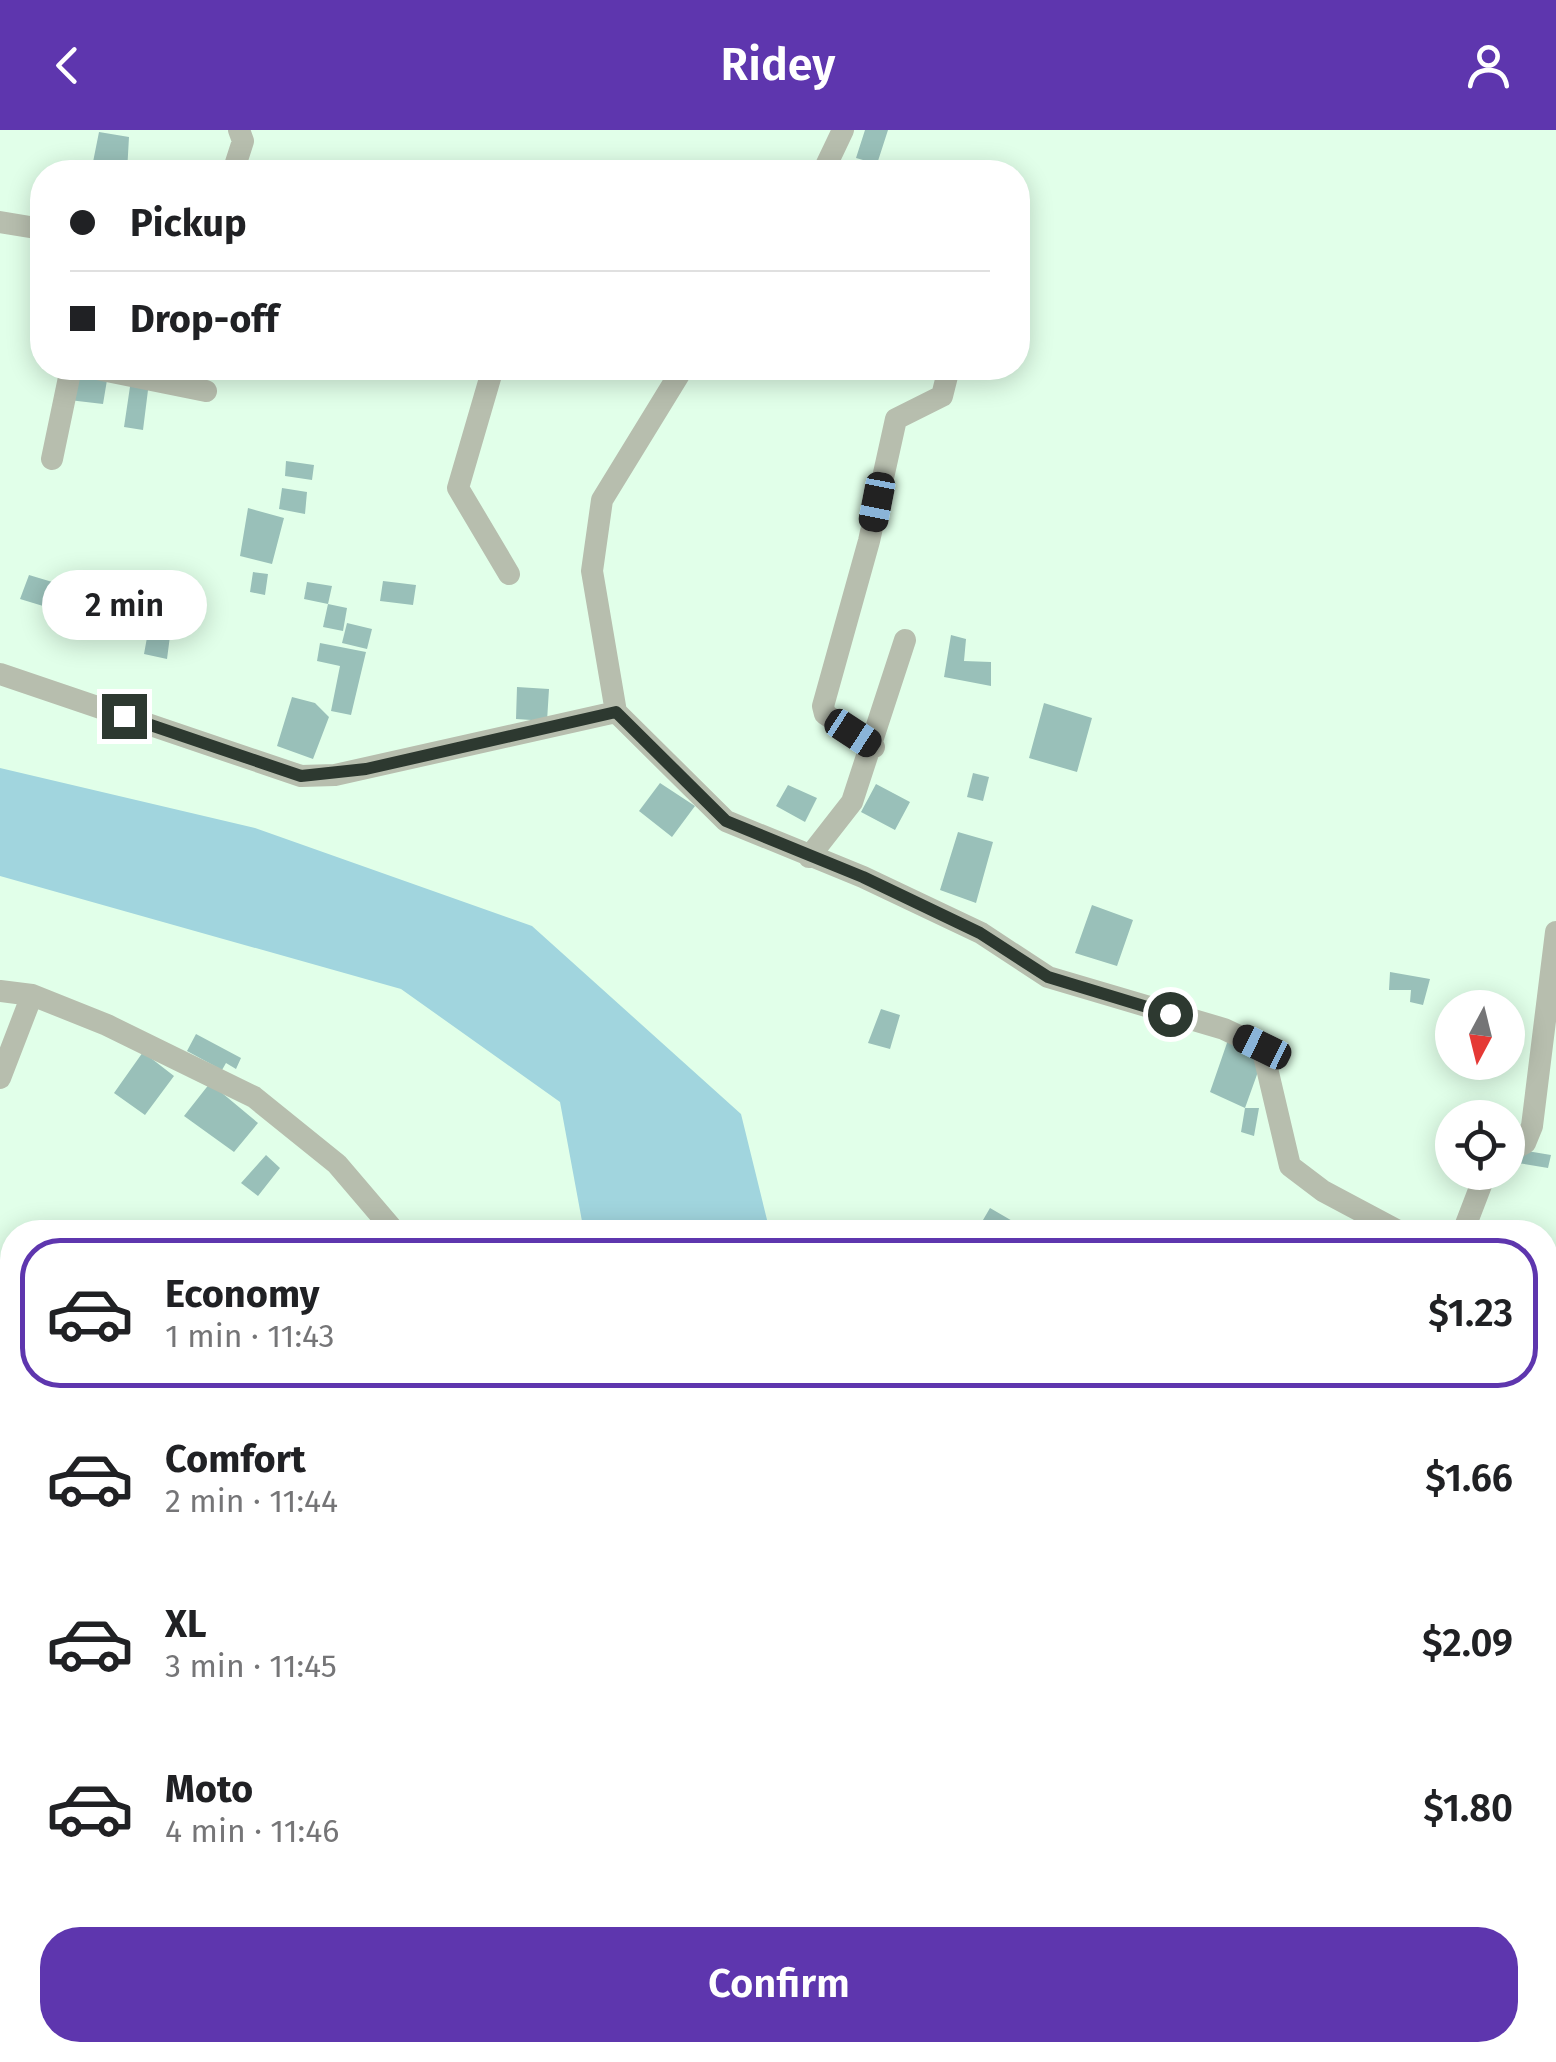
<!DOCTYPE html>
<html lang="en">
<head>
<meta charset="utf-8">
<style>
	body { margin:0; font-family:"Fira Sans",sans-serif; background:#f2f2f2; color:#202124; height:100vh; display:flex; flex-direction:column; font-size:38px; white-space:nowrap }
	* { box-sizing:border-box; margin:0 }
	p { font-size:32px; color:#757577 }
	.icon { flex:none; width:55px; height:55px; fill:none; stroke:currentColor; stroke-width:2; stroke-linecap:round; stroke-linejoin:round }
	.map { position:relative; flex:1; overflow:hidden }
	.drawer { position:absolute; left:0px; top:1090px; width:1558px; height:842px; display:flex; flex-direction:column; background:#fff; border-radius:40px 40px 0 0; box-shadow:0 5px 25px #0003 }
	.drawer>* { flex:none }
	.guide { position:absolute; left:30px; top:30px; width:1000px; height:220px; border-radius:40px; box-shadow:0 5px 25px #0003; display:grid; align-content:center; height:220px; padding:0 40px; background:#fff }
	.needle { width:65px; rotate:187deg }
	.buttons { position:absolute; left:1435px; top:860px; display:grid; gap:20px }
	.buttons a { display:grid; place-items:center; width:90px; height:90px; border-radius:50%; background:#fff; box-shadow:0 5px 25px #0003; font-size:50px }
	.end { position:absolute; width:45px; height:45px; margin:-22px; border:12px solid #2d3930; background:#fff; box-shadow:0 0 0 5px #fff }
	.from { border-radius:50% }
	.bubble { position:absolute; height:70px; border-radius:35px; background:#fff; box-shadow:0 5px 25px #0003; font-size:32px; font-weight:600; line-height:70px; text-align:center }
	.car { position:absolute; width:30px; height:60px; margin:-30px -15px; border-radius:12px; box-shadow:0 0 8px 2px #0007; background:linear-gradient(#222 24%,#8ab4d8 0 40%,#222 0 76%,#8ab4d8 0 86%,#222 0) }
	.guide b { display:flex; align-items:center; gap:35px; height:95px; font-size:38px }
	.guide b+b { border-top:2px solid #e0e0e0 }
	.guide i { width:25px; height:25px; background:#202124 }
	ul { padding:18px 0 0; list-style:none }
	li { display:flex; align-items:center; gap:30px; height:150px; margin:0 20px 15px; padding:0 20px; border:5px solid transparent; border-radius:40px }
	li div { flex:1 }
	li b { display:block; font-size:38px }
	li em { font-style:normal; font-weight:600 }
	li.active { border-color:#5e36ae }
	li>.icon { width:90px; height:90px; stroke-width:1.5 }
	.button { display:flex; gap:20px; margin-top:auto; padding:20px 40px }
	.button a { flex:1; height:115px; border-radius:40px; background:#5e36ae; color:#fff; font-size:40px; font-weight:600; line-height:115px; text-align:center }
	header { display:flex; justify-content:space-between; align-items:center; height:130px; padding:0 40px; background:#5e36ae; color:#fff; font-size:45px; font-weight:600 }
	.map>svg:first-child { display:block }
	.water { fill:#a1d5de }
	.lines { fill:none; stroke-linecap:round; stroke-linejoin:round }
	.stream { stroke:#a1d5de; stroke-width:5 }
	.river { stroke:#a1d5de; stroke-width:30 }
	.building { fill:#99c0b9 }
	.minor { stroke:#b7beae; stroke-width:22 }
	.route { stroke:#2d3930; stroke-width:12 }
</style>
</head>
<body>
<header><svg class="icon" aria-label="back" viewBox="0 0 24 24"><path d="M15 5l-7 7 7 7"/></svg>Ridey<svg class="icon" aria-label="person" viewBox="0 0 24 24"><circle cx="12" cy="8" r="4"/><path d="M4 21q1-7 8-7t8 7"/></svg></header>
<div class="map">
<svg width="1556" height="1932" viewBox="0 0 1556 1932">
	<rect width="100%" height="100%" fill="#e1ffe9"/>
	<path class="water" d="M0 638 255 698 532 796 741 984 770 1102H584L560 972 401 859 0 746Z"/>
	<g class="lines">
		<path class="stream" d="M1545 1618 1556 1621"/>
		<path class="river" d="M382 1932 387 1920"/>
	</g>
	<path class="building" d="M865 0H888L877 34 856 28Z
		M99 2 129 7 127 42H91Z
		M75 238 108 244 103 274 69 270Z
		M131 250 149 252 143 300 124 297Z
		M286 331 314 335 312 350 285 346Z
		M282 358 307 362 305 384 279 379Z
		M248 378 284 388 272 434 240 426Z
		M253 442 268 444 265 465 250 462Z
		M29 445 59 454 53 479 20 469Z
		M383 451 416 455 413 475 380 471Z
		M307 452 332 456 328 474 304 469Z
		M328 474 347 478 343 501 323 497Z
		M347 493 372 499 367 519 342 513Z
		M148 502 170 506 167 529 144 524Z
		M951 505 966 509 964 531 991 532V556L944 547Z
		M320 513 366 522 351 585 331 581 340 536 317 531Z
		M517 557 549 559 547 591 516 589Z
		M292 567 315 573 329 587 313 629 277 616Z
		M1044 573 1092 588 1077 642 1029 628Z
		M973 643 989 647 983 671 967 667Z
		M660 653 695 676 672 707 639 681Z
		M876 654 910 672 895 700 861 682Z
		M788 655 817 668 805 692 776 676Z
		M958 702 993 712 976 773 940 760Z
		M1092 775 1133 790 1117 836 1075 823Z
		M1390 842 1430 849 1423 875 1410 872 1411 860H1389Z
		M881 879 900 885 890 919 868 913Z
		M196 904 241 928 236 939 226 933 222 940 187 921Z
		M1228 910 1264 925 1245 978 1210 962Z
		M143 922 174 946 145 985 114 963Z
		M210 953 258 993 234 1022 184 986Z
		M1245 978H1259L1254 1006 1241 1002Z
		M1521 1020 1551 1025 1548 1038 1518 1033Z
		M266 1025 280 1038 258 1066 241 1053Z
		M990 1078 1021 1096 1018 1102H976Z
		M1019 1920H1059L1068 1927 1063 1932H1035Z"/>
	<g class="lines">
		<path class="minor" d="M233 42 243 11 239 0
			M823 42 843 0
			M0 92 42 99
			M92 238 206 261
			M493 238 458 358 509 444
			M52 329 71 238
			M0 544 301 646 335 645 616 582 726 691 863 747 981 803 1048 847 1224 899 1262 917 1290 1036 1323 1061 1400 1102
			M616 582 592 441 602 370 683 238
			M874 617 825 584 823 576 869 411 896 289 942 266 949 238
			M809 727 852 672 905 510
			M0 861 32 865 107 895 254 967 337 1034 395 1102
			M0 948 32 865
			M1508 1022 1525 1013 1532 996 1556 802
			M1463 1102 1486 1042
			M1545 1175 1556 1181
			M0 1538 12 1549
			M0 1611 12 1596
			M1545 1752 1556 1755
			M575 1932 581 1920
			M956 1932 963 1920"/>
	</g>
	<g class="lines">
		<path class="route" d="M124 586 301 646 366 639 616 582 726 691 863 747 980 803 1048 847 1170 884"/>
	</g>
</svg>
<div class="buttons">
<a><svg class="needle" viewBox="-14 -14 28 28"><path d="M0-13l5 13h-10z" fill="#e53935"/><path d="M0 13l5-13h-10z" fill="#757577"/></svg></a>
<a><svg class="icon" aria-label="locate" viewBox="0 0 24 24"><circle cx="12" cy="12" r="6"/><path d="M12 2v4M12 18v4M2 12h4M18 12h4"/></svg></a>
</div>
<i class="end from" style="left:1170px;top:884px"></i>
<i class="end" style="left:124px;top:586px"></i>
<div class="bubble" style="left:42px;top:440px;width:165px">2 min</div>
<i class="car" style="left:877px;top:372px;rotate:191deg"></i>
<i class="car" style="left:853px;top:603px;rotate:123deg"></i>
<i class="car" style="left:1262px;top:917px;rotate:296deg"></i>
<div class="guide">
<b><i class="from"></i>Pickup</b>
<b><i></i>Drop-off</b>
</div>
<section class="drawer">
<ul>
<li class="active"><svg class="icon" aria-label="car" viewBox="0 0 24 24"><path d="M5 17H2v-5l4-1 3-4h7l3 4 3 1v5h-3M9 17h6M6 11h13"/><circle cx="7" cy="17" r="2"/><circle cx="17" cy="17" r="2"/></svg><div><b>Economy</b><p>1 min · 11:43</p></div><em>$1.23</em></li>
<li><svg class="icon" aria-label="car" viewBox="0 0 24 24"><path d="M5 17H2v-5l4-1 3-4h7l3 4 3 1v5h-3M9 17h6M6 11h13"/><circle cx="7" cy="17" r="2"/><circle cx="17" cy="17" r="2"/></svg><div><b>Comfort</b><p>2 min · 11:44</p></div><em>$1.66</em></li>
<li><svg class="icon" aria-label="car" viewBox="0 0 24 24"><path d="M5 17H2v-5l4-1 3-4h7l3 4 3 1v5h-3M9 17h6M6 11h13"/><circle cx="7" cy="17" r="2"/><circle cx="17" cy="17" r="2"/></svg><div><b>XL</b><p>3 min · 11:45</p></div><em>$2.09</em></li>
<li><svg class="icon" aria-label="car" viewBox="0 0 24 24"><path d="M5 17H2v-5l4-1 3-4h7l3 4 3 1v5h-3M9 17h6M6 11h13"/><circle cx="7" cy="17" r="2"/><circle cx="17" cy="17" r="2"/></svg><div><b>Moto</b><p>4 min · 11:46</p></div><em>$1.80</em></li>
</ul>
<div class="button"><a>Confirm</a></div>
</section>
</div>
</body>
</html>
